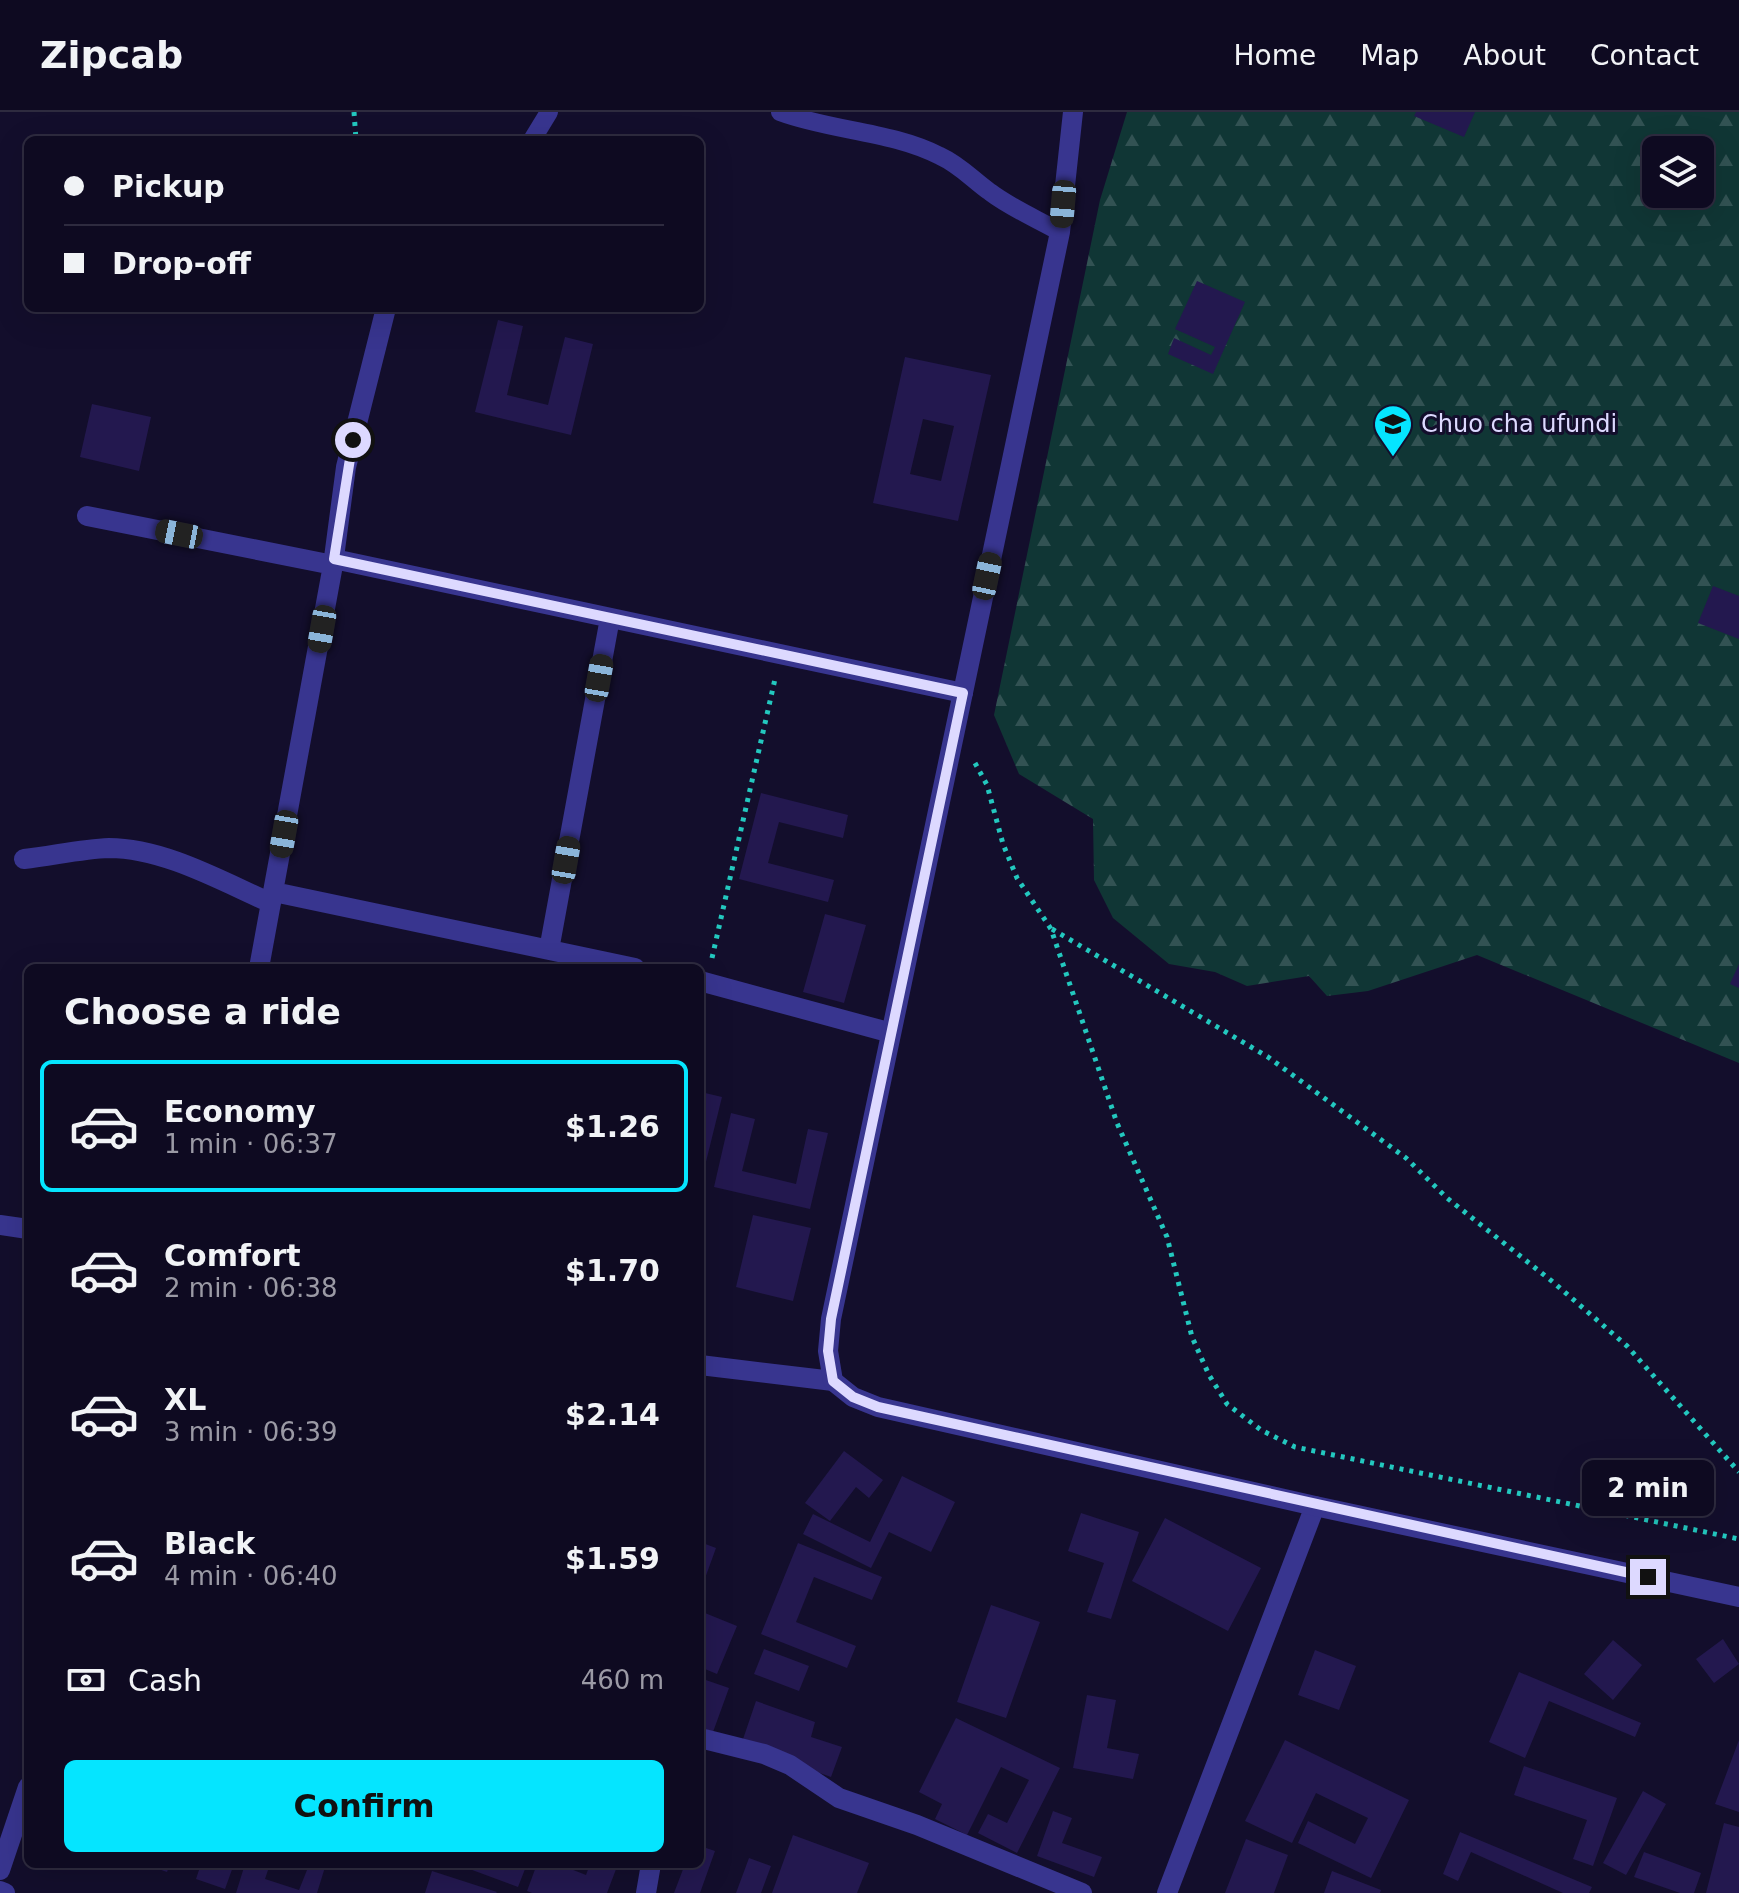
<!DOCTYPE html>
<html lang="en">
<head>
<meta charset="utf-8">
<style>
	body { margin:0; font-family:"DejaVu Sans",sans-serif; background:#17132a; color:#f1f3f6; height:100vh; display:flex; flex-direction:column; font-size:30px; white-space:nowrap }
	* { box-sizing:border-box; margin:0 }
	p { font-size:26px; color:#9b9aa5 }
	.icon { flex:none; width:44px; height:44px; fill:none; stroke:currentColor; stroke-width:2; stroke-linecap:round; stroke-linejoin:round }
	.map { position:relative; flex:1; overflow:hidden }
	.sheet { position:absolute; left:24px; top:852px; width:680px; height:904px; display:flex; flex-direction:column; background:#0e0a21; border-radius:12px; box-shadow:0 8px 32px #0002,0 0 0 2px #2e2b3f }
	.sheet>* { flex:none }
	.top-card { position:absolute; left:24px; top:24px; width:680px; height:176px; border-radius:12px; box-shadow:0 8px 32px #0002,0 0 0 2px #2e2b3f; display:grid; align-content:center; height:176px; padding:0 40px; background:#0e0a21 }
	.fabs { position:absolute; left:1642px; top:24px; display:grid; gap:16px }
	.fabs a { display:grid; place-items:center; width:72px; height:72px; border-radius:12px; background:#0e0a21; box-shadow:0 8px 32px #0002,0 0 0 2px #2e2b3f; font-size:40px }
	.end { position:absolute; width:36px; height:36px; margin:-18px; border:10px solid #ddd9ff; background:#111; box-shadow:0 0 0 4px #111 }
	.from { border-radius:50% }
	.bubble { position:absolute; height:56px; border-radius:12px; background:#0e0a21; box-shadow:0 8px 32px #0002,0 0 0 2px #2e2b3f; font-size:26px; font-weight:700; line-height:56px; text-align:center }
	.car { position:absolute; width:24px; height:48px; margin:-24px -12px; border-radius:10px; box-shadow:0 0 6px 2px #0007; background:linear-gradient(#222 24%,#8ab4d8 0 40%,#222 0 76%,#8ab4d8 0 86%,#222 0) }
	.top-card b { display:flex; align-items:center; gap:28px; height:76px; font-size:30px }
	.top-card b+b { border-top:2px solid #2e2b3f }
	.top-card i { width:20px; height:20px; background:#f1f3f6 }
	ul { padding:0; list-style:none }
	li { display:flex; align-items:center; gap:24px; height:132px; margin:0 16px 12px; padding:0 24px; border:4px solid transparent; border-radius:12px }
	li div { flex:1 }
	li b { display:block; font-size:30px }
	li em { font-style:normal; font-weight:700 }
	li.on { border-color:#05e5ff }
	li>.icon { width:72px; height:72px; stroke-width:1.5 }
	h2 { padding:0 40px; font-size:36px; line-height:96px }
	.pay { display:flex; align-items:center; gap:20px; height:88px; padding:0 40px; font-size:30px }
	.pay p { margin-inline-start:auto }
	.button { display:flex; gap:16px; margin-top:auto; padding:16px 40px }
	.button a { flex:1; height:92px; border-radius:12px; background:#05e5ff; color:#111; font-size:32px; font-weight:700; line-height:92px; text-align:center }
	header { display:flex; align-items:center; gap:48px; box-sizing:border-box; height:112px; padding:0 40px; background:#0e0a21; border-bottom:2px solid #2e2b3f }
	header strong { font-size:38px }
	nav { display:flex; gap:44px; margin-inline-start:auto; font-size:28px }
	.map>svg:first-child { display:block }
	.forest { fill:url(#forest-firs); fill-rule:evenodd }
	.building { fill:#23184f; fill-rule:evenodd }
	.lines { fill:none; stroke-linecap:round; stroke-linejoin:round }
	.path { stroke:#23c8bf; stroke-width:5; stroke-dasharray:4 6; stroke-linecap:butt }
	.service { stroke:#38358f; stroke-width:18 }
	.minor { stroke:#38358f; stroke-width:20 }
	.tertiary { stroke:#38358f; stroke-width:20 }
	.route { stroke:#ddd9ff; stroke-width:10 }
	.labels { text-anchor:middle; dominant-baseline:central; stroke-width:6; stroke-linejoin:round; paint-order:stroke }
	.poi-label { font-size:24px; fill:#ddd9ff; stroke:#130e2c; text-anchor:start }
</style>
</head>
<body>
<header>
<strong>Zipcab</strong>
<nav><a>Home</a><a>Map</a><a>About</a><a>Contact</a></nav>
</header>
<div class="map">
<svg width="1739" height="1781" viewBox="0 0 1739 1781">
	<defs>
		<pattern id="forest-firs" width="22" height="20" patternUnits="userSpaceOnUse" patternTransform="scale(2)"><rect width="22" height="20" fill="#103635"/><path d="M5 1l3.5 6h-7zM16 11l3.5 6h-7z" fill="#325253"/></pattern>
	</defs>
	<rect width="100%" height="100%" fill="#130e2c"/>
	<path class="forest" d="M1127 0H1739V951L1477 843 1368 879 1327 884 1309 864 1247 874 1215 860 1169 852 1113 806 1094 768 1093 707 1019 662 994 603 1100 88ZM1656 38H1700V82H1656Z"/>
	<path class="building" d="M1416 0H1475L1464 25 1414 4Z
		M1197 169 1245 190 1213 262 1168 242 1174 226 1211 243 1215 235 1175 217Z
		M498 208 523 214 507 283 548 293 565 225 593 232 571 323 475 300Z
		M905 245 991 263 958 409 873 391ZM923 307 954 314 941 369 910 362Z
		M92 292 151 305 139 359 80 345Z
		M1713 474 1739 484V527L1698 511Z
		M761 681 848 703 843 726 779 710 768 751 834 768 828 790 739 767Z
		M825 802 866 813 844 891 803 880Z
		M1739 852V876L1730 872Z
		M701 980 722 985 701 1070H700Z
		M731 1001 755 1007 742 1059 796 1072 808 1017 828 1021 810 1097 714 1075Z
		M753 1103 811 1116 793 1189 736 1175Z
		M844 1339 883 1368 869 1386 856 1375 830 1409 805 1391Z
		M902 1364 955 1390 931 1440 889 1420 871 1456 803 1422 813 1402 870 1430Z
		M1081 1401 1139 1420 1111 1507 1087 1500 1104 1451 1068 1439Z
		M1165 1406 1261 1456 1228 1519 1132 1469Z
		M700 1430 716 1436 700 1480Z
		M798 1431 882 1465 872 1488 814 1465 796 1510 856 1534 847 1556 761 1522Z
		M991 1493 1040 1510 1006 1606 957 1590Z
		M700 1499 737 1514 717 1562 700 1555Z
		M1723 1527 1739 1552 1714 1571 1696 1547Z
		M1613 1528 1642 1553 1613 1588 1584 1562Z
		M764 1537 809 1554 799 1579 754 1562Z
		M1315 1538 1356 1554 1339 1598 1298 1583Z
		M1519 1560 1641 1611 1635 1625 1549 1589 1525 1646 1489 1630Z
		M700 1566 729 1576 713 1620 700 1615Z
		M1087 1583 1116 1588 1107 1636 1139 1642 1133 1667 1073 1656Z
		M756 1589 815 1610 811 1625 842 1635 831 1665 741 1633Z
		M956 1606 1060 1656 1017 1741 978 1721 988 1702 1007 1711 1029 1668 1001 1655 967 1723 935 1707 942 1692 919 1680Z
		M1285 1628 1409 1688 1371 1766 1298 1731 1308 1709 1355 1732 1368 1706 1316 1681 1292 1731 1245 1709Z
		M1739 1628V1700L1715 1692Z
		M1524 1654 1617 1686 1593 1754 1573 1747 1587 1708 1514 1683Z
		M1643 1679 1666 1692 1626 1763 1603 1751Z
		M1053 1699 1072 1706 1062 1731 1102 1745 1094 1765 1037 1744Z
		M1724 1711 1739 1715V1781H1706Z
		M1460 1720 1592 1775 1589 1781H1563L1471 1740 1458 1769 1443 1762Z
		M793 1723 869 1751 857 1781H772Z
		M1246 1727 1288 1743 1274 1781H1225Z
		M700 1734 715 1739 700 1781H674L685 1752H700Z
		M1644 1740 1701 1761 1694 1781H1680L1634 1765Z
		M749 1746 771 1754 761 1781H736Z
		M144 1752H170L167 1760Z
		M201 1752H234L225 1777 196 1767Z
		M245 1752H270L265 1767 299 1778 307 1758 292 1752H326L317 1781H236Z
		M456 1752H527L518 1775Z
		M537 1752H558L586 1763 590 1752H618L607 1781H532L527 1779Z
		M432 1759 497 1780 496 1781H425Z
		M1332 1759 1381 1778 1380 1781H1324Z"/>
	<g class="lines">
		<path class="path" d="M354 0 356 28
			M975 651 987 673 1003 732 1017 766 1051 817 1117 1011 1167 1125 1192 1225 1209 1263 1227 1292 1261 1318 1295 1335 1739 1427
			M1052 817 1268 945 1406 1046 1447 1086 1553 1170 1627 1234 1739 1360
			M712 846 775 567"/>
		<path class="service" d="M780 0C831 19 891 19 940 44 960 53 973 68 990 80 1011 96 1037 107 1060 120
			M532 28 549 0"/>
		<path class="minor" d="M87 404 333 453
			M334 447 963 581
			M24 747C52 744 81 737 109 736 164 736 223 770 271 791
			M274 780 635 856
			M549 838 610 506
			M259 856 333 453 346 355 386 196
			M700 869 888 920
			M0 1113 28 1117
			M700 1253 833 1269
			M700 1626 764 1642 790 1653 839 1686 917 1713 1082 1781
			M0 1758 28 1675
			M0 1779 5 1781
			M646 1781 651 1752
			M1167 1781 1315 1394"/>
		<path class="tertiary" d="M1073 0 1060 120 831 1207 828 1239 833 1269 853 1285 878 1295 1315 1394 1739 1485"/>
	</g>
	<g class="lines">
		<path class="route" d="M353 328 334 447 963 581 831 1207 828 1239 833 1269 853 1285 878 1295 1648 1465"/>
	</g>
	<defs>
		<symbol id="school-pin" viewBox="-11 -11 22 30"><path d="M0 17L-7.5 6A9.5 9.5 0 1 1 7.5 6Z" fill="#05e5ff" stroke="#130e2c"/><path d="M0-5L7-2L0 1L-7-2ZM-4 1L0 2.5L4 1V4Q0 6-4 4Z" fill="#111"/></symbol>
	</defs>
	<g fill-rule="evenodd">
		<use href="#school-pin" x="1371" y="290" width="44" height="60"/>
	</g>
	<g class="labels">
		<g class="poi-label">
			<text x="1421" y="312">Chuo cha ufundi</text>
		</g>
	</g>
</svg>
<div class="fabs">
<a><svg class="icon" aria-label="layers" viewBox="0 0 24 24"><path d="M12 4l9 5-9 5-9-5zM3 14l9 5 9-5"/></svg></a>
</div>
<i class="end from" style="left:353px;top:328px"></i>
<i class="end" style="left:1648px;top:1465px"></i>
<div class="bubble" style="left:1582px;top:1348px;width:132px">2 min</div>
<i class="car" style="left:1063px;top:92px;rotate:185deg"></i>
<i class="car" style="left:179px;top:422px;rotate:281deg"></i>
<i class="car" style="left:987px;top:464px;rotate:12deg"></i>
<i class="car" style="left:322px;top:517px;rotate:190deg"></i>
<i class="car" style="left:599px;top:566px;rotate:10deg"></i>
<i class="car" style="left:284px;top:722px;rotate:190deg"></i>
<i class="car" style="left:566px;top:748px;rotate:10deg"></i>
<div class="top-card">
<b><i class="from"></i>Pickup</b>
<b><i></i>Drop-off</b>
</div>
<section class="sheet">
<h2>Choose a ride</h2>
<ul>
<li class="on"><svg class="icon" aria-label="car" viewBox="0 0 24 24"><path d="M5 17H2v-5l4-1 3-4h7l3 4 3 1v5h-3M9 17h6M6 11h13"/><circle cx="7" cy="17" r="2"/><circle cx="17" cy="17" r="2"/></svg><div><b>Economy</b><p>1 min · 06:37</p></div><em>$1.26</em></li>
<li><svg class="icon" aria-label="car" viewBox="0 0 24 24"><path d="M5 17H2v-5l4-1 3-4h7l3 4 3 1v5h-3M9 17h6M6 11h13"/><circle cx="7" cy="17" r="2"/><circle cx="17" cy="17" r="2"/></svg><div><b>Comfort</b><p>2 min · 06:38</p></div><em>$1.70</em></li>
<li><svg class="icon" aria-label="car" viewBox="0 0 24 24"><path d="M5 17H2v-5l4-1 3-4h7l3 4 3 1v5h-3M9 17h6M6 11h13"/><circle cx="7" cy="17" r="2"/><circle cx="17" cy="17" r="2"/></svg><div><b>XL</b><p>3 min · 06:39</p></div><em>$2.14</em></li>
<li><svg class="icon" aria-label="car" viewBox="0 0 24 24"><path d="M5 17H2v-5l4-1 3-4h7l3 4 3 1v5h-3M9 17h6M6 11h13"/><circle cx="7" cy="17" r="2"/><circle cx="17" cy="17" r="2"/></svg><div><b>Black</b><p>4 min · 06:40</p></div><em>$1.59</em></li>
</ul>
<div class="pay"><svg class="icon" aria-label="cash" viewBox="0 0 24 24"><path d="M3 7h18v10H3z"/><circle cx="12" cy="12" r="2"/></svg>Cash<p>460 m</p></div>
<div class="button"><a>Confirm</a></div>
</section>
</div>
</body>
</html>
